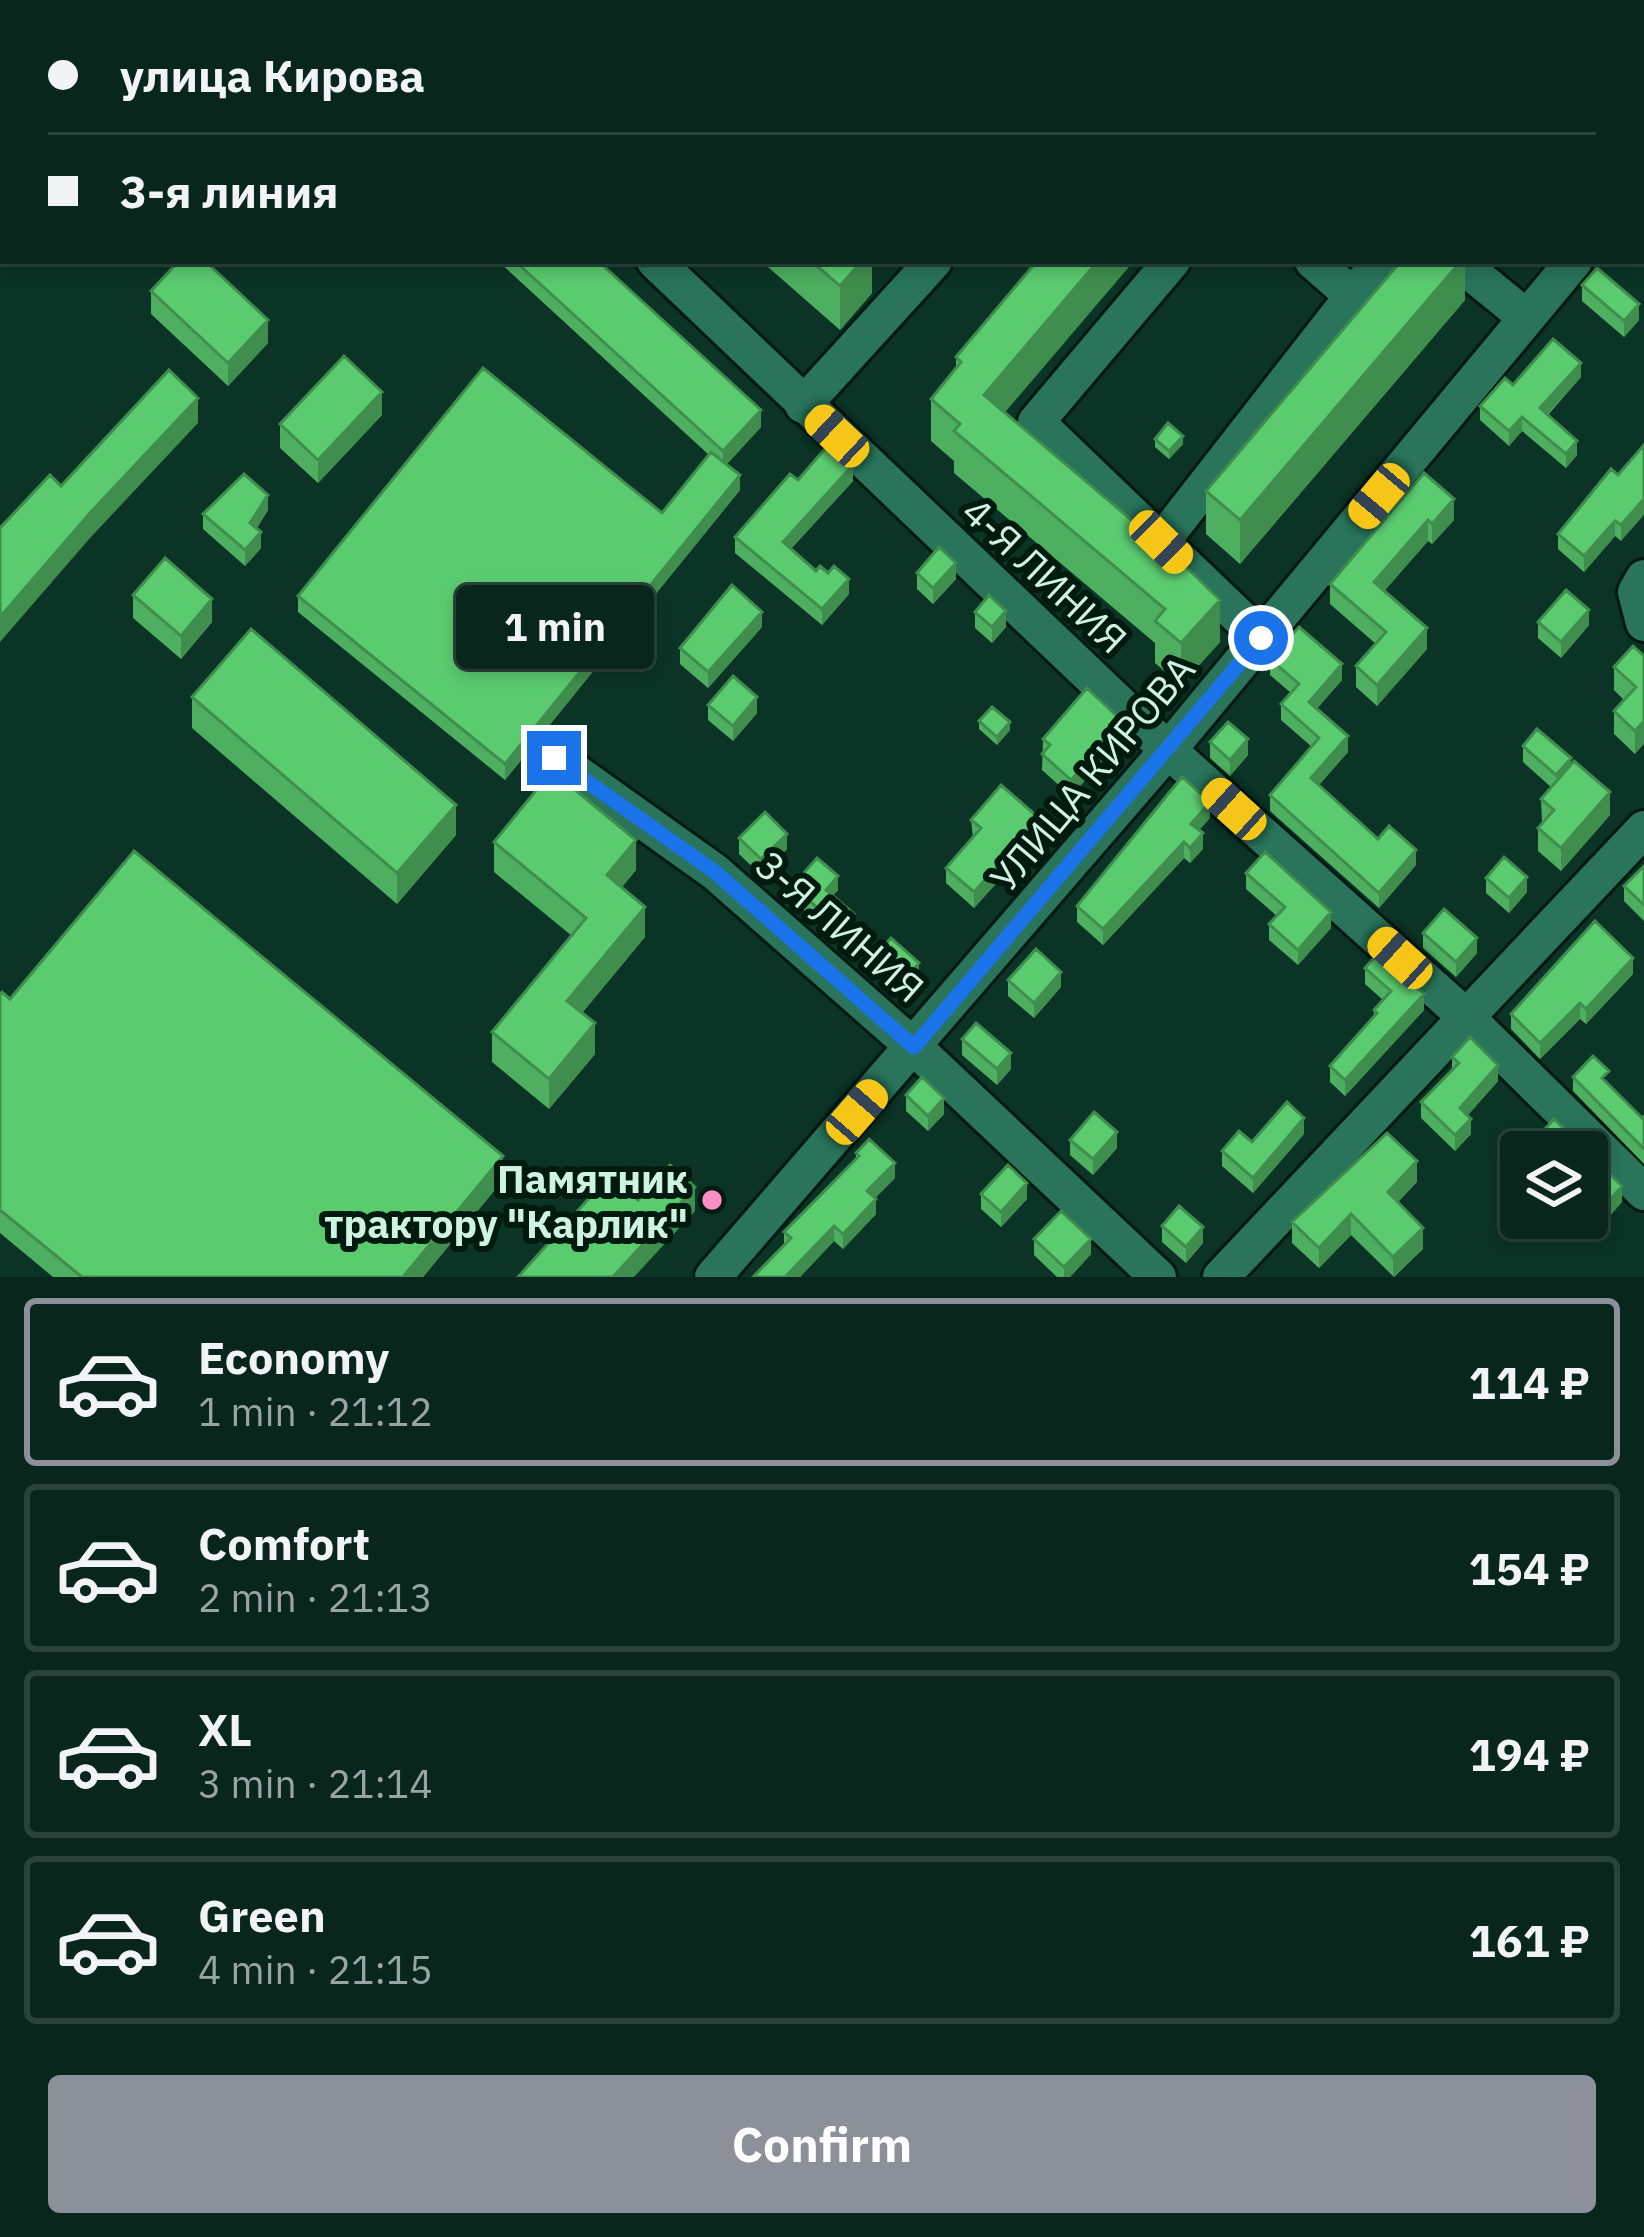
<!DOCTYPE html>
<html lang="en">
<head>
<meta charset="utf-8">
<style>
	body { margin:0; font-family:"IBM Plex Sans",sans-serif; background:#163229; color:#f1f3f6; height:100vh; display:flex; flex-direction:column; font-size:45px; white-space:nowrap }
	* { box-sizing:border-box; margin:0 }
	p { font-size:39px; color:#98a5a3 }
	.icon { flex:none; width:66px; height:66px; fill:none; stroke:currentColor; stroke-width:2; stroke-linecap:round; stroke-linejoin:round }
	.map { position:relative; height:1277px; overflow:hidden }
	.details { display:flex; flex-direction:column; background:#08261c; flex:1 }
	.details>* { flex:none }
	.guide { position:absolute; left:0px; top:0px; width:1644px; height:264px; box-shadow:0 6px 18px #0003,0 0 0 3px #29433b; display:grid; align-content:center; height:264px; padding:0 48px; background:#08261c }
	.buttons { position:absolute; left:1500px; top:1131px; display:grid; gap:24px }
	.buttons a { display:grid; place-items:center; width:108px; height:108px; border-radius:12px; background:#08261c; box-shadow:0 6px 18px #0003,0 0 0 3px #29433b; font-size:60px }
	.end { position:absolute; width:54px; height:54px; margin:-27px; border:15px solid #1a73e8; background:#fff; box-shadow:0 0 0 6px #fff }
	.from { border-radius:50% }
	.bubble { position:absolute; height:84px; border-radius:12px; background:#08261c; box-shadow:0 6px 18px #0003,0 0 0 3px #29433b; font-size:39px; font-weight:800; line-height:84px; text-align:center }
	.car { position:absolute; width:36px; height:72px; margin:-36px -18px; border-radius:15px; box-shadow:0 0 9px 3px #0007; background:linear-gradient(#f5c518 24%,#345 0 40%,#f5c518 0 76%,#345 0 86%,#f5c518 0) }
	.guide b { display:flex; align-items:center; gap:42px; height:114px; font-size:45px }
	.guide b+b { border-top:3px solid #29433b }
	.guide i { width:30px; height:30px; background:#f1f3f6 }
	ul { padding:21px 0 0; list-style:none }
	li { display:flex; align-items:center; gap:36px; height:168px; margin:0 24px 18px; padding:0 24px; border:6px solid #29433b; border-radius:12px }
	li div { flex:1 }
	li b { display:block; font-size:45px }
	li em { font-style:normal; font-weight:800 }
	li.on { border-color:#8c9099 }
	li>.icon { width:108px; height:108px; stroke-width:1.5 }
	.action { display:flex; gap:24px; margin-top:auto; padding:24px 48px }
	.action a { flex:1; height:138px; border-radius:12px; background:#8c9099; color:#fff; font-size:48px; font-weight:800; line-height:138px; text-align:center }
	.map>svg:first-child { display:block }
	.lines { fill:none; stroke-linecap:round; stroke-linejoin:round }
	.minor-casing { stroke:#031911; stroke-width:42 }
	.minor { stroke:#29745b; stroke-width:36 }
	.wall { fill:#4eaf60 }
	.shaded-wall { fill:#408e4e }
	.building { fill:#5bcb70; stroke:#408e4e; stroke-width:3 }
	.route { stroke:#1a73e8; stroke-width:15 }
	.poi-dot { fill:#fa8fc8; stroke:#001a10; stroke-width:4.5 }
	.labels { text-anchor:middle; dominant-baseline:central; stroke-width:12; stroke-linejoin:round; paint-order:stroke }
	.street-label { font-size:39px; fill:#cef2e3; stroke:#001a10 }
	.poi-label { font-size:39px; font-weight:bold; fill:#cef2e3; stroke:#001a10; text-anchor:end }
</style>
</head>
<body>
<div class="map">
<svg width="1644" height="1277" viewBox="0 0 1644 1277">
	<rect width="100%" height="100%" fill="#0b3326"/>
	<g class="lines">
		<defs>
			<path id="minor" d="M879 0 882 3
				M1603 0 1606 3
				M567 3 569 0
				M1166 3 1168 0
				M1641 34 1644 37
				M1641 181 1644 178
				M655 261 1168 750 1466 1017 1644 1192
				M1172 261 1036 422 1261 638
				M1313 261 1353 296 1381 261
				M1457 261 1527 318
				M803 405 934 261
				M1161 542 1353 296
				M1644 578 1636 592 1644 623
				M554 757 715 872 914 1047 1158 1277
				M713 1277 1168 750 1574 261
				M1221 1277 1644 829"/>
		</defs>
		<use href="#minor" class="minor-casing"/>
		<use href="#minor" class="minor"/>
	</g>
	<path class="wall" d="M1315 0H1455L1452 3H1318Z
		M1457 0H1575L1578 3H1460Z
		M498 261H598L761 427 727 464 740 490 505 780 298 612V596L662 513 709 455Z
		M761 261H872V293L840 330Z
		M1037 261 1005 413 1220 642 1181 685 1155 663V643L954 473V461L931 441V399L956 369V357Z
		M1465 261V300L1240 564 1206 534V491Z
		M1582 285 1639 320 1624 337 1582 301Z
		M151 291 268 343 228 386 151 314Z
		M1581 377 1548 415 1577 455 1566 468 1522 431 1509 446 1480 420V406L1513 385Z
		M382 415 318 483 280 448V424Z
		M1155 439 1183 444 1169 459 1155 447Z
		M1644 445 1621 541 1615 536 1584 572 1558 549V534L1618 475Z
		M1424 473 1454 520 1432 544 1428 541 1384 591 1427 649 1377 706 1356 687V666L1376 644 1330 604V584Z
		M798 480 853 481 791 549 816 571 849 594 822 625 735 553V537Z
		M268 510 257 528 261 548 245 566 203 529V514Z
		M917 573 956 579 933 604 917 589Z
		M133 595 212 622 181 659 133 618Z
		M975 612 1006 627 992 643 975 628Z
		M1538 622 1589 625 1561 658 1538 638Z
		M762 627 708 688 680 664V648Z
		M1644 656 1635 754 1614 734V711L1624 700 1614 690V667Z
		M1270 659 1342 680 1316 709 1348 752 1319 785 1378 839 1416 865 1379 908 1270 811V795L1312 747 1281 720V704L1291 693 1270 675Z
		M192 697 456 835 397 904 192 728Z
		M708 705 757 713 733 741 708 720Z
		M979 721 1010 730 997 745 979 729Z
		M1123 738 1071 796 1042 770 1043 739Z
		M1210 742 1248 755 1230 776 1210 758Z
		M1523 746 1571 764 1610 815 1561 871 1538 851V828L1542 823 1541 799 1551 787 1523 762Z
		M1210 818 1199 830 1203 849 1190 863 1184 858 1103 945 1077 922V906Z
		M971 820 1040 835 974 908 946 883V868L973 837Z
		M739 838 787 849 761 875 739 854Z
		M494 842 636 870 622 887 645 937 582 1013 595 1054 549 1109 492 1062V1032L572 936 494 872Z
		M1644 866V921L1624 901V886Z
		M1246 873 1331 928 1298 965 1269 940V924L1277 916 1246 889Z
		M1486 878 1527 892 1509 913 1486 893Z
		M792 886 838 890 832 896 854 928 841 942 792 900Z
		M1423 933 1477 953 1456 977 1423 948Z
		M875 955 919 979 904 996 875 971Z
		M1365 968 1424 1010 1345 1096 1330 1082V1066L1374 1016V1010L1383 1000 1365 984Z
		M1633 974 1586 1024 1580 1019 1540 1059 1511 1029V1014Z
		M1008 980 1061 987 1034 1018 1008 996Z
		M0 994 10 999 503 1180 423 1277H53L0 1233Z
		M962 1039 1011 1069 997 1085 962 1055Z
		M1452 1057 1498 1081 1467 1116 1471 1134 1455 1151 1421 1118V1102L1452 1071Z
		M1573 1077 1609 1085 1642 1118 1644 1116V1164L1573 1091Z
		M906 1095 944 1114 928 1131 906 1111Z
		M1554 1119 1622 1186V1202L1599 1228 1587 1218V1152H1530V1146Z
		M1304 1134 1253 1193 1222 1166V1151L1252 1142Z
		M1070 1140 1117 1148 1093 1175 1070 1155Z
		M856 1153 895 1178 875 1198 876 1214 843 1249 834 1241 800 1277H753L784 1245V1232L856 1160Z
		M1417 1182 1398 1202 1423 1249 1394 1277 1351 1235 1319 1268 1292 1243V1222Z
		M981 1194 1027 1199 1001 1227 981 1209Z
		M1162 1226 1203 1243 1186 1263 1162 1242Z
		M1034 1239 1091 1254 1070 1277H1057L1034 1255Z"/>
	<path class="shaded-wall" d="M1426 0H1455L1452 3H1426Z
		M1644 89V128L1641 131V93Z
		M862 261H872V293L840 330V286Z
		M1098 261H1134L984 437V395Z
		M1461 261H1465V300L1240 564V520Z
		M1639 304V320L1624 337V321Z
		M268 320V343L228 386V363Z
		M1581 363V377L1540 422V408Z
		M382 392V415L318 483V460Z
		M198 398V423L90 538 0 642V617L90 513Z
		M761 410V427L723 468V451Z
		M1522 417V431L1509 446V431Z
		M1183 436V444L1169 459V451Z
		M1577 441V455L1566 468V454Z
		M853 465V481L783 557V542Z
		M740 475V490L505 780V764Z
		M268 495V510L250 539V523Z
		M1454 499V520L1432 544V524Z
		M1644 499V515L1621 541V525Z
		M1428 520V541L1374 603V582Z
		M1615 521V536L1584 572V556Z
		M261 532V548L245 566V550Z
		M956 563V579L933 604V588Z
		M849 579V594L822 625V609Z
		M212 599V622L181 659V636Z
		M1220 600V642L1181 685V643Z
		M1589 610V625L1561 658V642Z
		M1006 611V627L992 643V627Z
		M762 612V627L708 688V672Z
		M1427 628V649L1377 706V685Z
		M1342 664V680L1309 718V702Z
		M757 697V713L733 741V726Z
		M1644 721V744L1635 754V731Z
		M1010 722V730L997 745V737Z
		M1123 722V738L1071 796V780Z
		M1348 736V752L1311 794V778Z
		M1248 739V755L1230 776V760Z
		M1571 758V774L1556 791V775Z
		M1610 792V815L1561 871V848Z
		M1210 802V818L1191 839V824Z
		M456 805V835L397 904V873Z
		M1040 819V835L974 908V892Z
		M1203 833V849L1190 863V848Z
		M787 834V849L761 875V859Z
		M636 840V870L607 905V875Z
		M1184 842V858L1103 945V929Z
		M1416 850V865L1379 908V893Z
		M838 876V890L826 904V890Z
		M1527 877V892L1509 913V898Z
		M645 907V937L567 1031V1001Z
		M1331 912V928L1298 965V950Z
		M854 914V928L841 942V928Z
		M1477 938V953L1456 977V962Z
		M1633 958V974L1586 1024V1009Z
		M919 963V979L904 996V980Z
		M1061 972V987L1034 1018V1003Z
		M1424 994V1010L1345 1096V1080Z
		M1580 1003V1019L1540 1059V1043Z
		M595 1023V1054L549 1109V1079Z
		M1011 1053V1069L997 1085V1069Z
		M1498 1065V1081L1460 1124V1108Z
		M944 1098V1114L928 1131V1116Z
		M1304 1118V1134L1253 1193V1178Z
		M1471 1119V1134L1455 1151V1135Z
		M1117 1132V1148L1093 1175V1159Z
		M503 1156V1180L423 1277H403Z
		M1417 1161V1182L1388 1212V1192Z
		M895 1163V1178L867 1206V1191Z
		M1027 1183V1199L1001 1227V1212Z
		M1622 1186V1202L1599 1228V1212Z
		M695 1187V1211L634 1277H613Z
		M876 1199V1214L843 1249V1234Z
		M1351 1214V1235L1319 1268V1248Z
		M834 1226V1241L800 1277H787Z
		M1203 1227V1243L1186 1263V1247Z
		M1423 1228V1249L1393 1277V1257Z
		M1091 1239V1254L1070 1277H1064V1267Z"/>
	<path class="building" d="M607 0H679L683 3H605Z
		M1001 0H1050L1054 3H998Z
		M1354 0H1429L1428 3H1352Z
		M1503 0H1575L1578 3H1506Z
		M1641 55 1644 58V89L1641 93Z
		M3 90V166L0 164V92Z
		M179 261H205L268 320 228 363 151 291Z
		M515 261H598L761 410 723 451Z
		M811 261H862L840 286Z
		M1037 261H1098L984 395 1180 561 1220 600 1181 643 1155 621 1165 609 954 431 960 424 931 399 961 362 956 357Z
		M1401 261H1461L1240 520 1206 491Z
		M1597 268 1639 304 1624 321 1582 285Z
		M1553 339 1581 363 1540 408 1577 441 1566 454 1522 417 1509 431 1480 406 1505 378 1513 385Z
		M344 356 382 392 318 460 280 424Z
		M483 368 662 513 711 452 740 475 505 764 298 596Z
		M169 370 198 398 90 513 0 617V528L50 475 61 486Z
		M1168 423 1183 436 1169 451 1155 439Z
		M830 443 853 465 783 542 816 571 820 566 828 573 834 566 849 579 822 609 735 537 790 474 798 480Z
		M1644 445V499L1621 525 1615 521 1584 556 1558 534 1611 469 1618 475Z
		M1424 473 1454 499 1432 524 1428 520 1374 582 1427 628 1377 685 1356 666 1386 632 1330 584Z
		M244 474 268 495 250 523 261 532 245 550 203 514Z
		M939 547 956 563 933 588 917 573Z
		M165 558 212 599 181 636 133 595Z
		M732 585 762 612 708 672 680 648Z
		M1566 590 1589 610 1561 642 1538 622Z
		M989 595 1006 611 992 627 975 612Z
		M1299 627 1342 664 1309 702 1348 736 1311 778 1378 839 1389 826 1416 850 1379 893 1270 795 1319 738 1281 704 1299 684 1270 659Z
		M251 629 456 805 397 873 192 697Z
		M1633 646 1644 656V721L1635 731 1614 711 1636 687 1614 667Z
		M733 676 757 697 733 726 708 705Z
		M1087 688 1123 722 1071 780 1042 754 1050 745 1043 739Z
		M992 707 1010 722 997 737 979 721Z
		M1228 722 1248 739 1230 760 1210 742Z
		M1537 729 1571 758 1556 775 1523 746Z
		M1574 761 1610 792 1561 848 1538 828 1554 810 1541 799Z
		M552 771 636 840 607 875 645 907 567 1001 595 1023 549 1079 492 1032 586 918 494 842Z
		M1182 777 1210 802 1191 824 1203 833 1190 848 1184 842 1103 929 1077 906Z
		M1001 785 1040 819 974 892 946 868 981 828 971 820Z
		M765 812 787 834 761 859 739 838Z
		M134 851 503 1156 403 1277H82L0 1210V994L2 992 10 999Z
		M1265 852 1331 912 1298 950 1269 924 1285 907 1246 873Z
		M1504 857 1527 877 1509 898 1486 878Z
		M817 858 838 876 826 890 854 914 841 928 792 886Z
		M1644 866V905L1624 886Z
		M1444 909 1477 938 1456 962 1423 933Z
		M1595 921 1633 958 1586 1009 1580 1003 1540 1043 1511 1014Z
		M891 938 919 963 904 980 875 955Z
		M1036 949 1061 972 1034 1003 1008 980Z
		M1378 953 1424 994 1345 1080 1330 1066 1377 1013 1374 1010 1391 991 1365 968Z
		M976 1023 1011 1053 997 1069 962 1039Z
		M1470 1037 1498 1065 1460 1108 1471 1119 1455 1135 1421 1102 1459 1063 1452 1057Z
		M1593 1056 1609 1071 1602 1078 1642 1118 1644 1116V1149L1573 1077Z
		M922 1077 944 1098 928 1116 906 1095Z
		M1287 1102 1304 1118 1253 1178 1222 1151 1239 1131 1252 1142Z
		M1094 1112 1117 1132 1093 1159 1070 1140Z
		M1554 1119 1622 1186 1599 1212 1587 1202V1152H1538L1530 1146Z
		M1387 1133 1417 1161 1388 1192 1423 1228 1393 1257 1351 1214 1319 1248 1292 1222Z
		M869 1139 895 1163 867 1191 876 1199 843 1234 834 1226 787 1275 789 1277H753L791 1238 784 1232 859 1156 856 1153Z
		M670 1165 695 1187 613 1277H518L610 1175 638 1200Z
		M1008 1165 1027 1183 1001 1212 981 1194Z
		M1179 1206 1203 1227 1186 1247 1162 1226Z
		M1061 1211 1091 1239 1064 1267 1034 1239Z"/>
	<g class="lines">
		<path class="route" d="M554 758 715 872 914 1047 1261 638"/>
	</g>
	<circle class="poi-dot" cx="712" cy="1200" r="12"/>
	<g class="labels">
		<g class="street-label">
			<text transform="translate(1045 575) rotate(43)">4-Я ЛИНИЯ</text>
			<text transform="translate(1092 773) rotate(-50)">УЛИЦА КИРОВА</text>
			<text transform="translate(840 926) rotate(41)">3-Я ЛИНИЯ</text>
		</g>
		<g class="poi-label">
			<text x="688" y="1178">Памятник<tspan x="688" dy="45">трактору "Карлик"</tspan></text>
		</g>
	</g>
</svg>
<div class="buttons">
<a><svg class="icon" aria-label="layers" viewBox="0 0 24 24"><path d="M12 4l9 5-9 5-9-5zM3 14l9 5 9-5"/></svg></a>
</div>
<i class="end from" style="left:1261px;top:638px"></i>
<i class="end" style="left:554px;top:758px"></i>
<div class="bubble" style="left:456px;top:585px;width:198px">1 min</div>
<i class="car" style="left:837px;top:436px;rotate:313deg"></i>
<i class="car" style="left:1379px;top:496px;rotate:220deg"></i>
<i class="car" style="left:1161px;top:542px;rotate:134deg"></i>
<i class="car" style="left:1234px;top:809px;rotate:312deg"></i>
<i class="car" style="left:1400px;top:958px;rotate:312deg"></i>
<i class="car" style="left:857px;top:1112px;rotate:41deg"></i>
<div class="guide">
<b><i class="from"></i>улица Кирова</b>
<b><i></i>3-я линия</b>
</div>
</div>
<section class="details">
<ul>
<li class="on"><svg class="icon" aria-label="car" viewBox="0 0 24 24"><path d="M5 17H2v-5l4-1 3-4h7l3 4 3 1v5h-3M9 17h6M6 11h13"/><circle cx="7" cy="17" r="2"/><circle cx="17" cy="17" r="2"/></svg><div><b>Economy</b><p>1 min · 21:12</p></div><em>114 ₽</em></li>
<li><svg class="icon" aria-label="car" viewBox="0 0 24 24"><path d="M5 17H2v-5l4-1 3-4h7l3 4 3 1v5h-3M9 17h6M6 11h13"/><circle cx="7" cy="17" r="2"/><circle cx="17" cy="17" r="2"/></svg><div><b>Comfort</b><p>2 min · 21:13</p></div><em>154 ₽</em></li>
<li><svg class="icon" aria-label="car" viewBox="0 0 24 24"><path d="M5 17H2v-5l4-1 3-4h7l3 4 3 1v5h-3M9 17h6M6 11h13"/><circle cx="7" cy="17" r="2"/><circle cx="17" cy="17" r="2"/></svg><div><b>XL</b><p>3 min · 21:14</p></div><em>194 ₽</em></li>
<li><svg class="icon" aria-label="car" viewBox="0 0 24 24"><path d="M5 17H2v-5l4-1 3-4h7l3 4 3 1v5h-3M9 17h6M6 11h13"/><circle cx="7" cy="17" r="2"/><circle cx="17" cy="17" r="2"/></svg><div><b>Green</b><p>4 min · 21:15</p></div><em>161 ₽</em></li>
</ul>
<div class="action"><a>Confirm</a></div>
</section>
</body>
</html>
